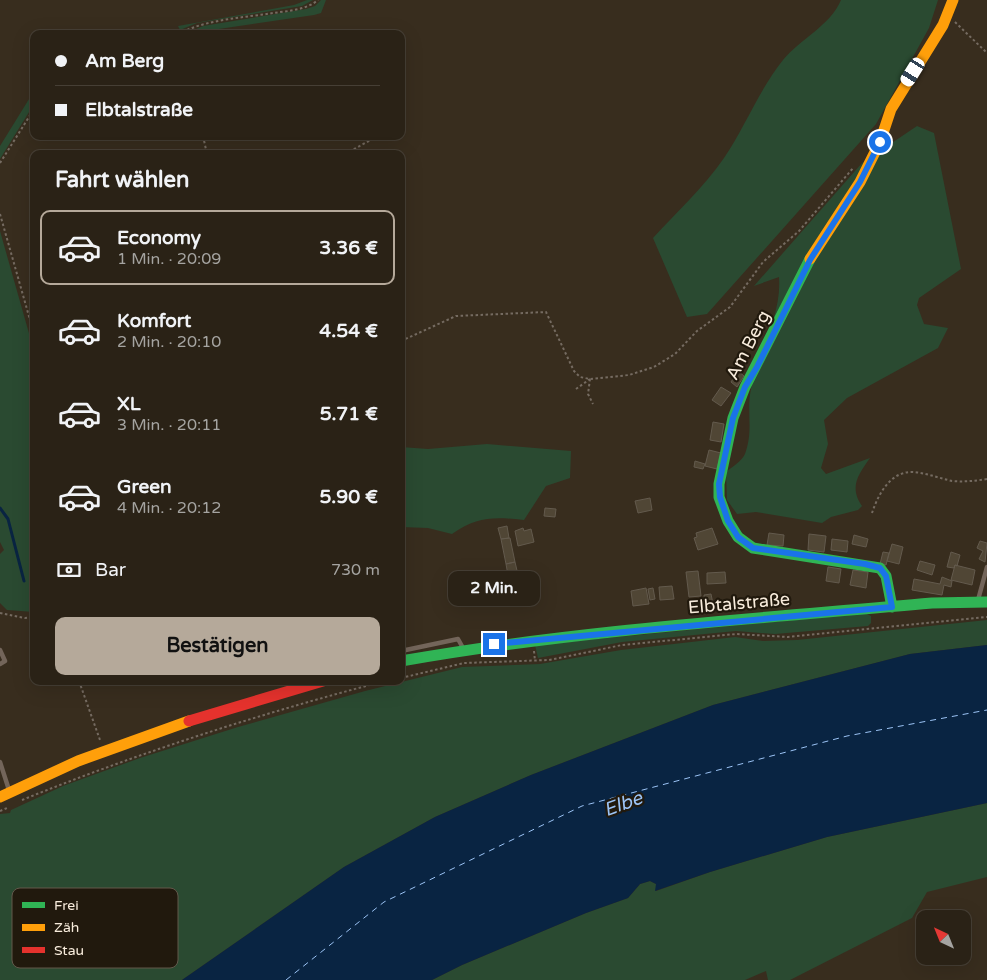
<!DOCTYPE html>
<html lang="de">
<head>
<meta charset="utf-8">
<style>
	body { margin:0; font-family:"Varela Round",sans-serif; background:#362f23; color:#f1f3f6; height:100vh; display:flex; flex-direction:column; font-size:19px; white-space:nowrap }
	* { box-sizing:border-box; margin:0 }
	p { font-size:16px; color:#a5a4a1 }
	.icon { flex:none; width:28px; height:28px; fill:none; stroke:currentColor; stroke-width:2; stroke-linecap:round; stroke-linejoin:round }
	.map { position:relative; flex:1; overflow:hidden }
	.sheet { position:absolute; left:30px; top:150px; width:375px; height:535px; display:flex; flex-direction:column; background:#2a2216; border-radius:10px; box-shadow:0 5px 20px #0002,0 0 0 1px #463f35 }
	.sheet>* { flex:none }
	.hud { position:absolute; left:30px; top:30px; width:375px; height:110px; border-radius:10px; box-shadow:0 5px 20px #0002,0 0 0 1px #463f35; display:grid; align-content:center; height:110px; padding:0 25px; background:#2a2216 }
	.needle { width:32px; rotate:317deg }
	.tools { position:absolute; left:916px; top:910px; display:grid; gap:10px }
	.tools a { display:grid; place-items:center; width:55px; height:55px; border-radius:10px; background:#2a2216; box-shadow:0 5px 20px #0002,0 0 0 1px #463f35; font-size:25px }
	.end { position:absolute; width:22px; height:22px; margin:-11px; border:6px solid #1a73e8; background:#fff; box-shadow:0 0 0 2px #fff }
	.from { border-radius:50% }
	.bubble { position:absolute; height:35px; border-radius:10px; background:#2a2216; box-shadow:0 5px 20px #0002,0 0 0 1px #463f35; font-size:16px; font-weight:700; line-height:35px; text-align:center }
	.car { position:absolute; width:15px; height:30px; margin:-15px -8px; border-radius:6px; box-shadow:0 0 4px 1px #0007; background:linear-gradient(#fff 24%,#345 0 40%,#fff 0 76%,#345 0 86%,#fff 0) }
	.hud b { display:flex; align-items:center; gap:18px; height:48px; font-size:19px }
	.hud b+b { border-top:1px solid #463f35 }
	.hud i { width:12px; height:12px; background:#f1f3f6 }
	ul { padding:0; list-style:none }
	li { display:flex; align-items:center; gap:15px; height:75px; margin:0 10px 8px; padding:0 15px; border:2px solid transparent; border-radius:10px }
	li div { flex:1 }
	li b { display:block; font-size:19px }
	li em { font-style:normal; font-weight:700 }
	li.selected { border-color:#b5a99a }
	li>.icon { width:45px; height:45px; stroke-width:1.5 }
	h2 { padding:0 25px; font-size:22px; line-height:60px }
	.pay { display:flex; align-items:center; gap:12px; height:55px; padding:0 25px; font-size:19px }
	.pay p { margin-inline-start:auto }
	.primary-button { display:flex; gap:10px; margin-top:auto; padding:10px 25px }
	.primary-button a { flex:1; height:58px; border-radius:10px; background:#b5a99a; color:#111; font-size:20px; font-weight:700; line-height:58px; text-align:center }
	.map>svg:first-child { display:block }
	.green { fill:#2a4a31 }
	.water { fill:#092442 }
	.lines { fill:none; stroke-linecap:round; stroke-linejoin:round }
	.stream { stroke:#092442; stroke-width:3 }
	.ferry { stroke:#9cc4f6; stroke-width:1; stroke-dasharray:6 5; stroke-linecap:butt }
	.building { fill:#504635; stroke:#635a4d }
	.path { stroke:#756b61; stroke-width:2; stroke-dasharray:2.5 2.5; stroke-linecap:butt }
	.lane { stroke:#73655a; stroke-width:4.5 }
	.fast { stroke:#30b455; stroke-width:11 }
	.slow { stroke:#ff9f0a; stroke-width:11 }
	.jam { stroke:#e5322d; stroke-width:11 }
	.route { stroke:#1a73e8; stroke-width:6 }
	.labels { text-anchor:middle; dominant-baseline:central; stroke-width:4.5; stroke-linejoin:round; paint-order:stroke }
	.street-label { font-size:18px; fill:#f8ecdc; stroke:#21190d }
	.water-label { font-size:19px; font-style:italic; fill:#9cc4f6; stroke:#21190d }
	.key { fill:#21190d; stroke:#62584b; stroke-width:1 }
	.key-label { font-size:14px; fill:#f8ecdc }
</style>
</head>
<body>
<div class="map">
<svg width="987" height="980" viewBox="0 0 987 980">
	<rect width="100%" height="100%" fill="#382d1e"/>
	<path class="green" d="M307 0H313L302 6 197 23 180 30 178 26 294 5Z
		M321 0H326L321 13 314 15 185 34 203 26 306 9 315 6Z
		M841 0H938L929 28 876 124 707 314 687 317 653 238C676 213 704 187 724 158 745 127 759 90 783 60 800 39 830 26 841 0Z
		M34 91V104L0 159V146Z
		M917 126 934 133 961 269 919 298 917 305 924 324 948 328 938 348 847 398 824 420 828 444 821 468 826 474 870 458C858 475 849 487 862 506L858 510 831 517 822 523 756 512 737 514 727 500 726 472C732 467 742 461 745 454 754 429 746 412 751 389 758 352 782 316 779 277L754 286 862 163Z
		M0 231 34 351V612L7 610 0 603V554L4 550 0 542Z
		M487 444 571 451 570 478 546 486 524 520C494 517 478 516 452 534L428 528 401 527V447L428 449Z
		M865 613 871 616V623L868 626 775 634 736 631 622 642 538 658 535 645Z
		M987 620V645L910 654 713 705 531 775 435 817 344 867 182 980H0V814L10 813 11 810 63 786 140 758 238 727 365 691 462 667 540 664 621 650 735 637 763 641 797 640Z
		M987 803V877L927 892 912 918 790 980H768L766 971 745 980H432L462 965 586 913 628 898 640 884 650 881 656 884V891L710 872 827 837Z"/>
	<path class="water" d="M987 645V803L827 837 710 872 655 891 656 884 650 881 640 884 628 898 586 913 462 965 432 980H182L344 867 435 817 531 775 713 705 910 654Z"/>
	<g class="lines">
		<path class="stream" d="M0 508 8 519 24 581"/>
		<path class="ferry" d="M286 980 384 902 582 806 847 736 987 710"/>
	</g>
	<path class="building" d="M738 371 744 376 737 387 731 382Z
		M721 387 731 393 721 406 712 400Z
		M713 422 724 424 721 442 710 440Z
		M709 450 721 453 717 469 705 466Z
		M695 461 705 464 703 469 694 467Z
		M650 498 652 510 638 513 635 501Z
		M545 508 556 509 555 517 544 516Z
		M507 526 509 538 501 539 498 528Z
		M523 528 524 531 531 529 534 542 518 546 515 531Z
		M712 528 718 544 698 550 694 538 697 537 696 533Z
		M769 533 784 535 783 546 767 545Z
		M809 534 826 536 824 552 808 550Z
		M854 535 868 539 866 547 852 544Z
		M510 538 515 562 506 564 501 539Z
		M832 539 848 541 847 552 831 550Z
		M980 541 987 543 985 562 979 559 983 551 977 548Z
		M892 544 903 547 899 564 887 561Z
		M883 552 889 553 886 565 880 564Z
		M951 552 960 555 957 566 955 565 954 568 947 567Z
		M920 561 935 565 932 575 917 570Z
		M515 562 519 579 509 581 506 564Z
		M955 565 975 570 972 585 951 580Z
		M828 567 841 569 839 583 826 581Z
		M853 570 868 572 866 588 850 585Z
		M698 571 701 596 689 597 686 572Z
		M725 572 726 583 707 584V573Z
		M942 577 952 581 951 587 944 585 942 595 912 590 914 579 940 584Z
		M672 586 674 599 660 600 659 587Z
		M646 588 649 604 633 606 631 591Z
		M653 588 655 599 650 600 648 589Z
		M711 594 713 604 705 605 704 595Z"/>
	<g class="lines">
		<path class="path" d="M955 22 987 53
			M178 34C207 19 242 18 273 13 288 11 306 10 318 0
			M203 136 207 154
			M345 154 378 136
			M0 163 34 109
			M0 214 34 334
			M401 341 456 316 546 312 574 371 580 377 590 379 629 375 654 367 675 354 697 331 730 307 763 262 799 231 854 167
			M590 379 588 394 593 404
			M576 389 590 379
			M872 513C878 495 890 471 913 472 926 473 939 478 952 481 964 482 975 481 987 479
			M0 613 25 618 34 617
			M534 651 535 661
			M401 678 464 663 549 660 622 645 736 634 788 637 987 617
			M79 681 100 740
			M22 800C141 752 262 713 385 681
			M0 811 7 808"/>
		<path class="lane" d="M978 600 987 567
			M0 650 5 661 0 664
			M401 651 458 639 463 648
			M0 762 9 790"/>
		<path class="fast" d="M810 259 745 387 733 418 719 484V497L728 521 738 537 753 548 880 568 886 576 892 607
			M401 661C577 630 754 619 932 603L987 602"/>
		<path class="slow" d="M810 259 860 182 880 142 891 109 943 25 953 0
			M0 797 78 761 189 721"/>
		<path class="jam" d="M189 721 323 681"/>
	</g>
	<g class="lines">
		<path class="route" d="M494 644 892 607 886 576 880 568 865 564 753 548 738 537 728 521 720 497 719 484 733 418 745 387 757 367 810 260 860 182 880 142"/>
	</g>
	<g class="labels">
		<g class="street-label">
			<text transform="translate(748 345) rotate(-63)">Am Berg</text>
			<text transform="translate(739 603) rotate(-5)">Elbtalstraße</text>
		</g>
		<g class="water-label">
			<text transform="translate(623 804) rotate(-20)">Elbe</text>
		</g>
	</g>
	<rect x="12" y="888" width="166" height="80" rx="8" class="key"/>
	<rect x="22" y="902" width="23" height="6" fill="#30b455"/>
	<rect x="22" y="924" width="23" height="7" fill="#ff9f0a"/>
	<rect x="22" y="947" width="23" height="6" fill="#e5322d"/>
	<g class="key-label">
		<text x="54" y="910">Frei</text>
		<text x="54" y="932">Zäh</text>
		<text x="54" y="955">Stau</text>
	</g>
</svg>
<div class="tools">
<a><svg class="needle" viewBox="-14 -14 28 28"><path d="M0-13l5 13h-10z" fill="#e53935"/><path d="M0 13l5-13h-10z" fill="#a5a4a1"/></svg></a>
</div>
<i class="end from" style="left:880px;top:142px"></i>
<i class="end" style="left:494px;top:644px"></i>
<div class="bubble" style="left:448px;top:571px;width:92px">2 Min.</div>
<i class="car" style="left:913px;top:72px;rotate:212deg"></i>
<div class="hud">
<b><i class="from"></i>Am Berg</b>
<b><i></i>Elbtalstraße</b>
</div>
<section class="sheet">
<h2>Fahrt wählen</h2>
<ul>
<li class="selected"><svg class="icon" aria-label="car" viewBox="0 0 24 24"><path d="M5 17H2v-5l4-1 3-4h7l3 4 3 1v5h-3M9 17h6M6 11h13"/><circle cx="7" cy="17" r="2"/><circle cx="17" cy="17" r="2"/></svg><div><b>Economy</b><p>1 Min. · 20:09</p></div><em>3.36 €</em></li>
<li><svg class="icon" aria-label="car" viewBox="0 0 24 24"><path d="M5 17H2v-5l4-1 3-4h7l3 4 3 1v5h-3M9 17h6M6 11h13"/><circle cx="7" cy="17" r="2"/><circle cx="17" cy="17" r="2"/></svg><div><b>Komfort</b><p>2 Min. · 20:10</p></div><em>4.54 €</em></li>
<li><svg class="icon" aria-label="car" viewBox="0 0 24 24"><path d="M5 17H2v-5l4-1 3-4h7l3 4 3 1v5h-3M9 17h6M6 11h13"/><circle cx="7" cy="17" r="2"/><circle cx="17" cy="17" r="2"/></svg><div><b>XL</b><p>3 Min. · 20:11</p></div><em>5.71 €</em></li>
<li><svg class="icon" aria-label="car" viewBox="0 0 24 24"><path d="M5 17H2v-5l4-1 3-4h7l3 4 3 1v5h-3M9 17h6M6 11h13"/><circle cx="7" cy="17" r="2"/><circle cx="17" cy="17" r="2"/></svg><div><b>Green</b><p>4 Min. · 20:12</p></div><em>5.90 €</em></li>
</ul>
<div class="pay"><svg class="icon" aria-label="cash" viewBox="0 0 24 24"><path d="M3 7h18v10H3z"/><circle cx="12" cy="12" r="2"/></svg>Bar<p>730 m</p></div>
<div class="primary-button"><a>Bestätigen</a></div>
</section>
</div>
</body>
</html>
